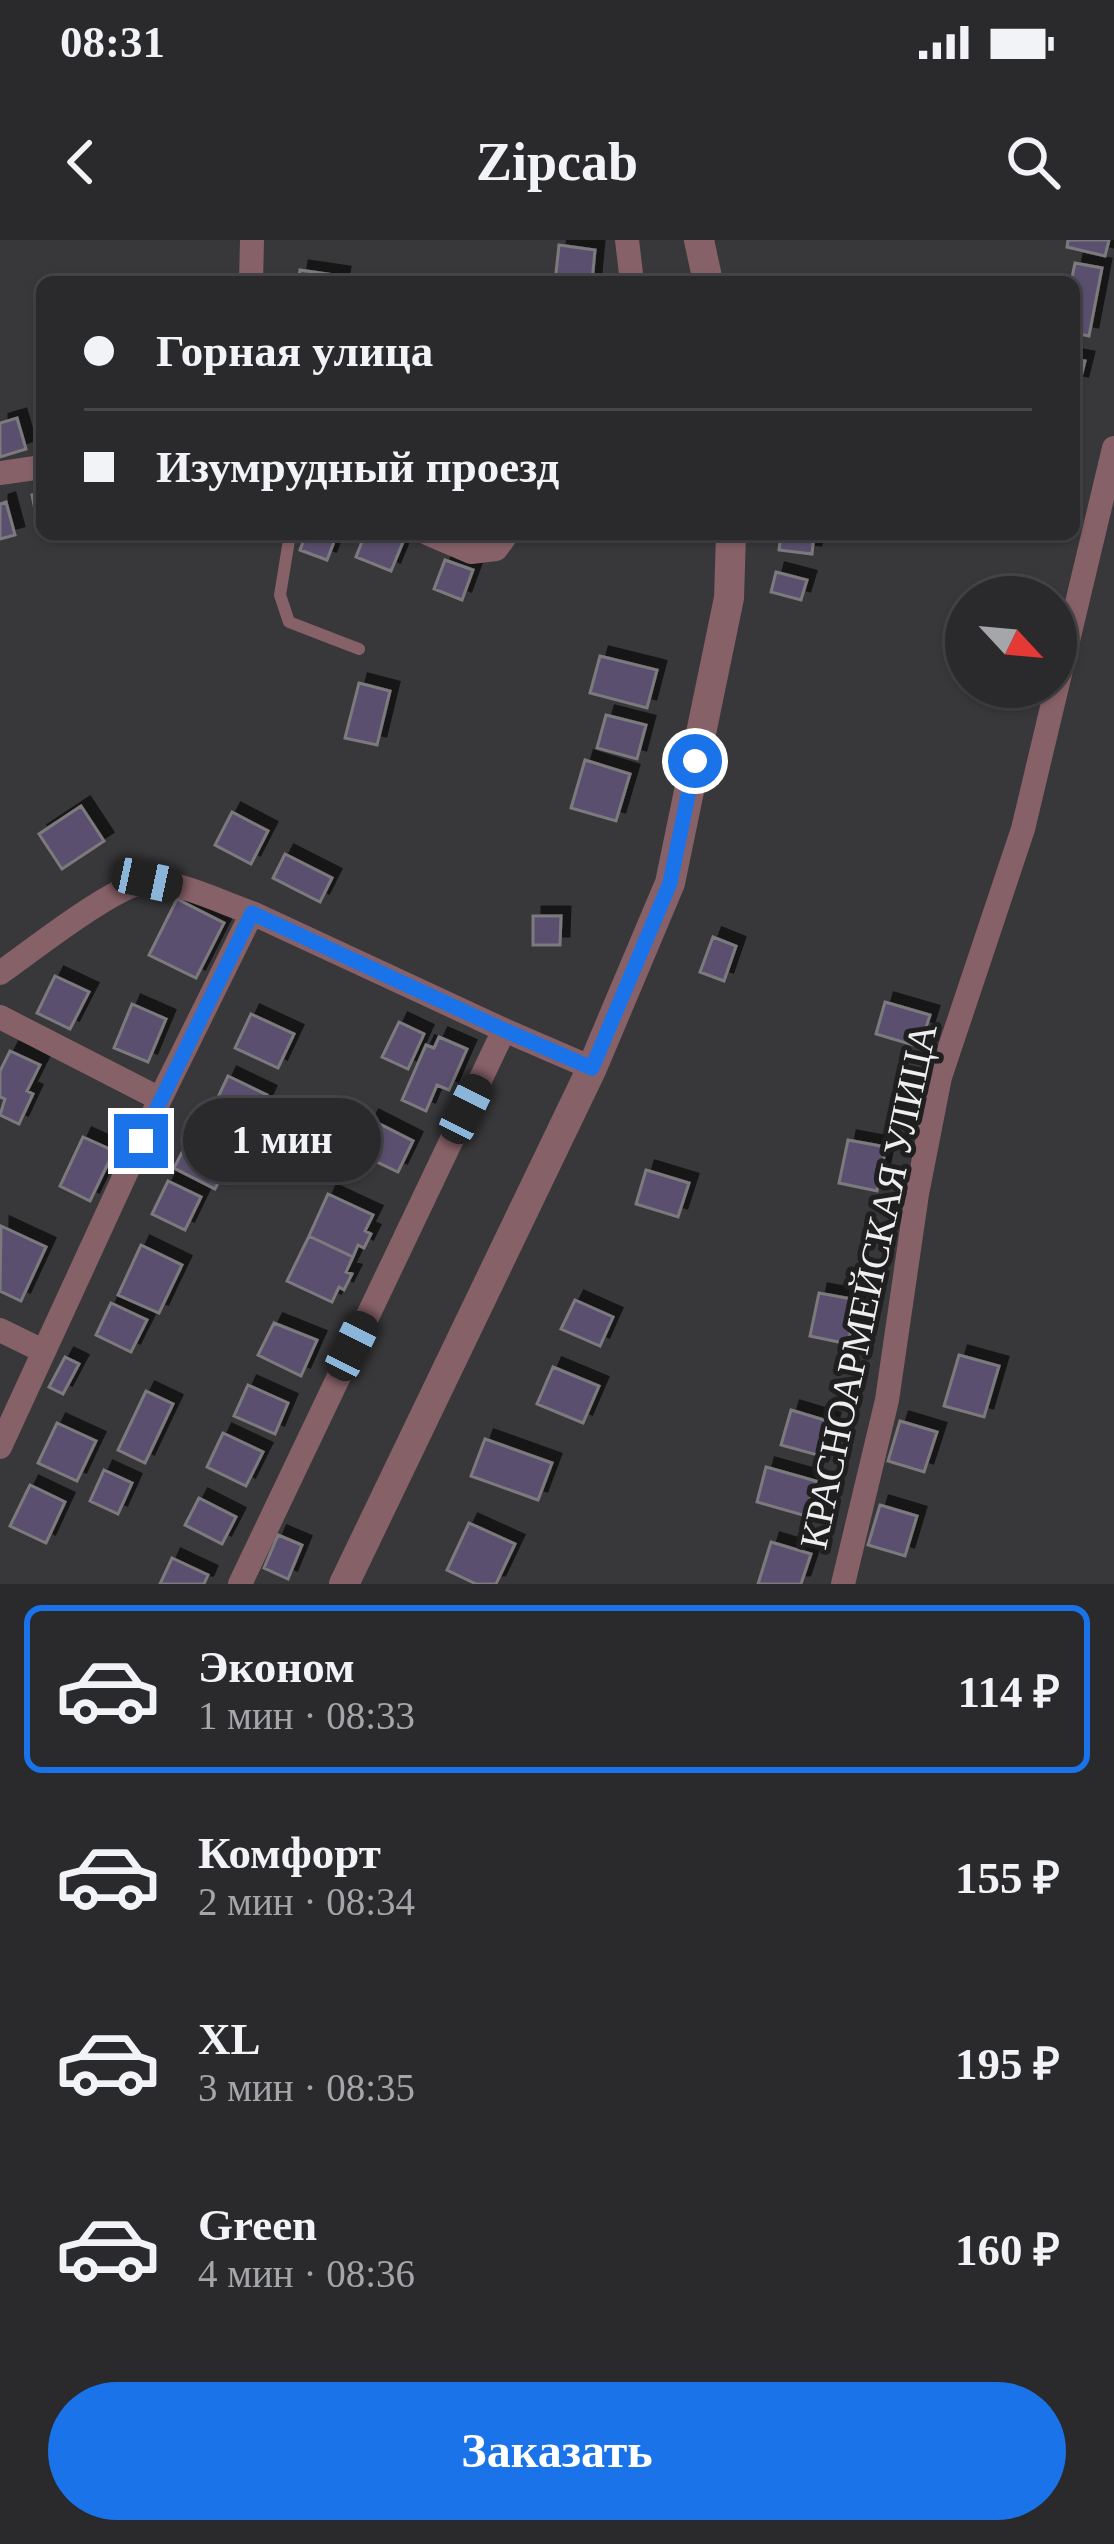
<!DOCTYPE html>
<html lang="ru">
<head>
<meta charset="utf-8">
<style>
	body { margin:0; font-family:Georgia,serif; background:#323134; color:#f1f3f6; height:100vh; display:flex; flex-direction:column; font-size:45px; white-space:nowrap }
	* { box-sizing:border-box; margin:0 }
	p { font-size:39px; color:#a5a6a9 }
	.icon { flex:none; width:66px; height:66px; fill:none; stroke:currentColor; stroke-width:2; stroke-linecap:round; stroke-linejoin:round }
	.map { position:relative; height:1344px; overflow:hidden }
	.sheet { display:flex; flex-direction:column; background:#2a292c; flex:1 }
	.sheet>* { flex:none }
	.hud { position:absolute; left:36px; top:36px; width:1044px; height:264px; border-radius:18px; box-shadow:0 3px 9px #0004,0 0 0 3px #464548; display:grid; align-content:center; height:264px; padding:0 48px; background:#2a292c }
	.needle { width:78px; rotate:116deg }
	.controls { position:absolute; left:945px; top:336px; display:grid; gap:24px }
	.controls a { display:grid; place-items:center; width:132px; height:132px; border-radius:50%; background:#2a292c; box-shadow:0 3px 9px #0004,0 0 0 3px #464548; font-size:60px }
	.end { position:absolute; width:54px; height:54px; margin:-27px; border:15px solid #1a73e8; background:#fff; box-shadow:0 0 0 6px #fff }
	.from { border-radius:50% }
	.bubble { position:absolute; height:84px; border-radius:42px; background:#2a292c; box-shadow:0 3px 9px #0004,0 0 0 3px #464548; font-size:39px; font-weight:800; line-height:84px; text-align:center }
	.car { position:absolute; width:36px; height:72px; margin:-36px -18px; border-radius:15px; box-shadow:0 0 9px 3px #0007; background:linear-gradient(#222 24%,#8ab4d8 0 40%,#222 0 76%,#8ab4d8 0 86%,#222 0) }
	.hud b { display:flex; align-items:center; gap:42px; height:114px; font-size:45px }
	.hud b+b { border-top:3px solid #464548 }
	.hud i { width:30px; height:30px; background:#f1f3f6 }
	ul { padding:21px 0 0; list-style:none }
	li { display:flex; align-items:center; gap:36px; height:168px; margin:0 24px 18px; padding:0 24px; border:6px solid transparent; border-radius:18px }
	li div { flex:1 }
	li b { display:block; font-size:45px }
	li em { font-style:normal; font-weight:800 }
	li.current { border-color:#1a73e8 }
	li>.icon { width:108px; height:108px; stroke-width:1.5 }
	.action { display:flex; gap:24px; margin-top:auto; padding:24px 48px }
	.action a { flex:1; height:138px; border-radius:72px; background:#1a73e8; color:#fff; font-size:48px; font-weight:800; line-height:138px; text-align:center }
	.status { display:flex; justify-content:space-between; align-items:center; height:84px; padding:0 60px; background:#2a292c; direction:ltr }
	.status svg { height:33px; fill:currentColor }
	header { display:flex; justify-content:space-between; align-items:center; height:156px; padding:0 48px; background:#2a292c; font-size:54px; font-weight:800 }
	.map>svg:first-child { display:block }
	.building { fill:#5a4f6e; stroke:#7b7a7d; stroke-width:3; filter:url(#shadow) }
	.lines { fill:none; stroke-linecap:round; stroke-linejoin:round }
	.service { stroke:#876168; stroke-width:12 }
	.minor { stroke:#876168; stroke-width:24 }
	.tertiary { stroke:#876168; stroke-width:30 }
	.route { stroke:#1a73e8; stroke-width:15 }
	.labels { text-anchor:middle; dominant-baseline:central; stroke-width:10; stroke-linejoin:round; paint-order:stroke }
	.street-label { font-size:39px; fill:#efeef0; stroke:#1f1f20 }
</style>
</head>
<body>
<div class="status"><b>08:31</b><svg viewBox="0 0 49 12"><path d="M0 12V9h3v3zM5 12V6h3v6zM10 12V3h3v9zM15 12V0h3v12zM26 1h20v11H26zM47 4h2v5h-2z"/></svg></div>
<header><svg class="icon" aria-label="back" viewBox="0 0 24 24"><path d="M15 5l-7 7 7 7"/></svg>Zipcab<svg class="icon" aria-label="search" viewBox="0 0 24 24"><circle cx="10" cy="10" r="6"/><path d="M15 15l6 6"/></svg></header>
<div class="map">
<svg width="1114" height="1344" viewBox="0 0 1114 1344">
	<defs>
		<filter id="shadow"><feDropShadow dx="9" dy="-9" stdDeviation="0" flood-color="#0009"/></filter>
	</defs>
	<rect width="100%" height="100%" fill="#38373a"/>
	<path class="building" d="M1068 0H1109L1105 16 1067 7Z
		M559 5 595 10 592 42H555Z
		M1075 23 1102 28 1089 96 1074 93V42H1071Z
		M300 30 341 36 340 42H298Z
		M1074 119 1085 121 1079 145 1074 144Z
		M17 178 26 209 0 217V183Z
		M42 253V284L38 285 32 255Z
		M6 262 15 295 0 299V264Z
		M306 294H337L327 320 300 310Z
		M365 294H383L403 302 391 331 356 317Z
		M781 294H814L812 314 779 310Z
		M445 320 473 330 462 360 434 349Z
		M776 332 807 340 801 360 771 352Z
		M600 416 657 430 647 468 590 453Z
		M359 443 390 451 377 505 345 498Z
		M606 475 646 485 637 519 597 508Z
		M585 520 630 534 616 581 571 568Z
		M81 566 104 601 62 629 39 594Z
		M232 572 268 591 251 624 215 605Z
		M285 614 332 638 320 662 273 638Z
		M177 659 224 683 196 738 149 715Z
		M533 676H561L560 705H533Z
		M713 697 736 706 724 741 700 732Z
		M55 736 89 752 70 789 37 773Z
		M885 762 930 775 925 791 918 789 913 805 876 794Z
		M132 764 166 779 148 822 114 808Z
		M251 774 294 794 278 828 235 808Z
		M399 782 424 794 408 829 382 817Z
		M439 797 467 809 449 850 437 845 426 871 402 860 426 805 434 808Z
		M10 811 40 825 27 851 33 854 19 884 0 875 5 859 0 857V831Z
		M228 836 267 855 249 892 210 874Z
		M370 879 413 901 398 932 354 911Z
		M196 885 237 907 215 949 174 928Z
		M83 897 114 911 90 961 60 946Z
		M848 900 886 907 877 951 839 943Z
		M646 930 689 943 678 977 636 964Z
		M168 941 201 957 185 990 152 974Z
		M328 954 373 975 365 991 371 994 364 1008 358 1005 353 1017 309 996Z
		M1 986 46 1007 21 1061 0 1051Z
		M309 996 353 1017 346 1032 352 1034 344 1050 339 1047 332 1062 287 1041Z
		M141 1005 182 1025 159 1073 118 1055Z
		M819 1053 857 1060 848 1104 810 1096Z
		M575 1060 613 1077 600 1106 561 1089Z
		M111 1063 147 1080 131 1112 96 1095Z
		M274 1083 317 1100 301 1136 258 1115Z
		M959 1115 999 1126 984 1177 944 1166Z
		M65 1117 79 1124 63 1154 49 1147Z
		M553 1127 599 1146 583 1183 537 1164Z
		M248 1145 288 1163 275 1194 234 1176Z
		M146 1151 173 1164 145 1223 118 1210Z
		M791 1170 831 1182 821 1216 781 1205Z
		M900 1181 937 1192 924 1232 888 1221Z
		M57 1183 96 1201 77 1241 38 1223Z
		M223 1193 263 1212 246 1246 207 1227Z
		M485 1199 552 1223 538 1260 471 1236Z
		M766 1227 816 1241 806 1276 757 1262Z
		M104 1230 132 1243 118 1274 90 1261Z
		M30 1245 65 1262 46 1303 10 1286Z
		M199 1258 236 1277 222 1304 185 1285Z
		M880 1265 917 1276 905 1316 868 1305Z
		M469 1283 515 1304 496 1344H476L447 1330Z
		M278 1295 302 1305 288 1339 264 1328Z
		M771 1302 811 1314 801 1344H758Z
		M172 1318 208 1335 204 1344H160Z"/>
	<g class="lines">
		<path class="service" d="M290 294 280 355 289 382 359 409"/>
		<path class="minor" d="M627 0 632 42
			M251 42 252 0
			M0 233 42 227
			M429 294 471 312 496 309 507 294
			M0 733C29 713 122 638 153 641 186 645 221 662 252 673
			M0 777 160 859
			M0 1090 43 1111
			M0 1207 160 859 252 673 504 790 592 828
			M240 1344 504 790
			M843 1344 887 1160 917 954 940 837 1023 589 1114 208"/>
		<path class="tertiary" d="M699 0 708 42
			M344 1344 592 828 670 643 729 358 731 294"/>
	</g>
	<g class="lines">
		<path class="route" d="M141 901 252 673 504 790 592 828 670 643 695 521"/>
	</g>
	<g class="labels">
		<g class="street-label">
			<text transform="translate(868 1046) rotate(-78)">КРАСНОАРМЕЙСКАЯ УЛИЦА</text>
		</g>
	</g>
</svg>
<div class="controls">
<a><svg class="needle" viewBox="-14 -14 28 28"><path d="M0-13l5 13h-10z" fill="#e53935"/><path d="M0 13l5-13h-10z" fill="#a5a6a9"/></svg></a>
</div>
<i class="end from" style="left:695px;top:521px"></i>
<i class="end" style="left:141px;top:901px"></i>
<div class="bubble" style="left:183px;top:858px;width:198px">1 мин</div>
<i class="car" style="left:147px;top:640px;rotate:102deg"></i>
<i class="car" style="left:466px;top:869px;rotate:26deg"></i>
<i class="car" style="left:352px;top:1106px;rotate:26deg"></i>
<div class="hud">
<b><i class="from"></i>Горная улица</b>
<b><i></i>Изумрудный проезд</b>
</div>
</div>
<section class="sheet">
<ul>
<li class="current"><svg class="icon" aria-label="car" viewBox="0 0 24 24"><path d="M5 17H2v-5l4-1 3-4h7l3 4 3 1v5h-3M9 17h6M6 11h13"/><circle cx="7" cy="17" r="2"/><circle cx="17" cy="17" r="2"/></svg><div><b>Эконом</b><p>1 мин · 08:33</p></div><em>114 ₽</em></li>
<li><svg class="icon" aria-label="car" viewBox="0 0 24 24"><path d="M5 17H2v-5l4-1 3-4h7l3 4 3 1v5h-3M9 17h6M6 11h13"/><circle cx="7" cy="17" r="2"/><circle cx="17" cy="17" r="2"/></svg><div><b>Комфорт</b><p>2 мин · 08:34</p></div><em>155 ₽</em></li>
<li><svg class="icon" aria-label="car" viewBox="0 0 24 24"><path d="M5 17H2v-5l4-1 3-4h7l3 4 3 1v5h-3M9 17h6M6 11h13"/><circle cx="7" cy="17" r="2"/><circle cx="17" cy="17" r="2"/></svg><div><b>XL</b><p>3 мин · 08:35</p></div><em>195 ₽</em></li>
<li><svg class="icon" aria-label="car" viewBox="0 0 24 24"><path d="M5 17H2v-5l4-1 3-4h7l3 4 3 1v5h-3M9 17h6M6 11h13"/><circle cx="7" cy="17" r="2"/><circle cx="17" cy="17" r="2"/></svg><div><b>Green</b><p>4 мин · 08:36</p></div><em>160 ₽</em></li>
</ul>
<div class="action"><a>Заказать</a></div>
</section>
</body>
</html>
